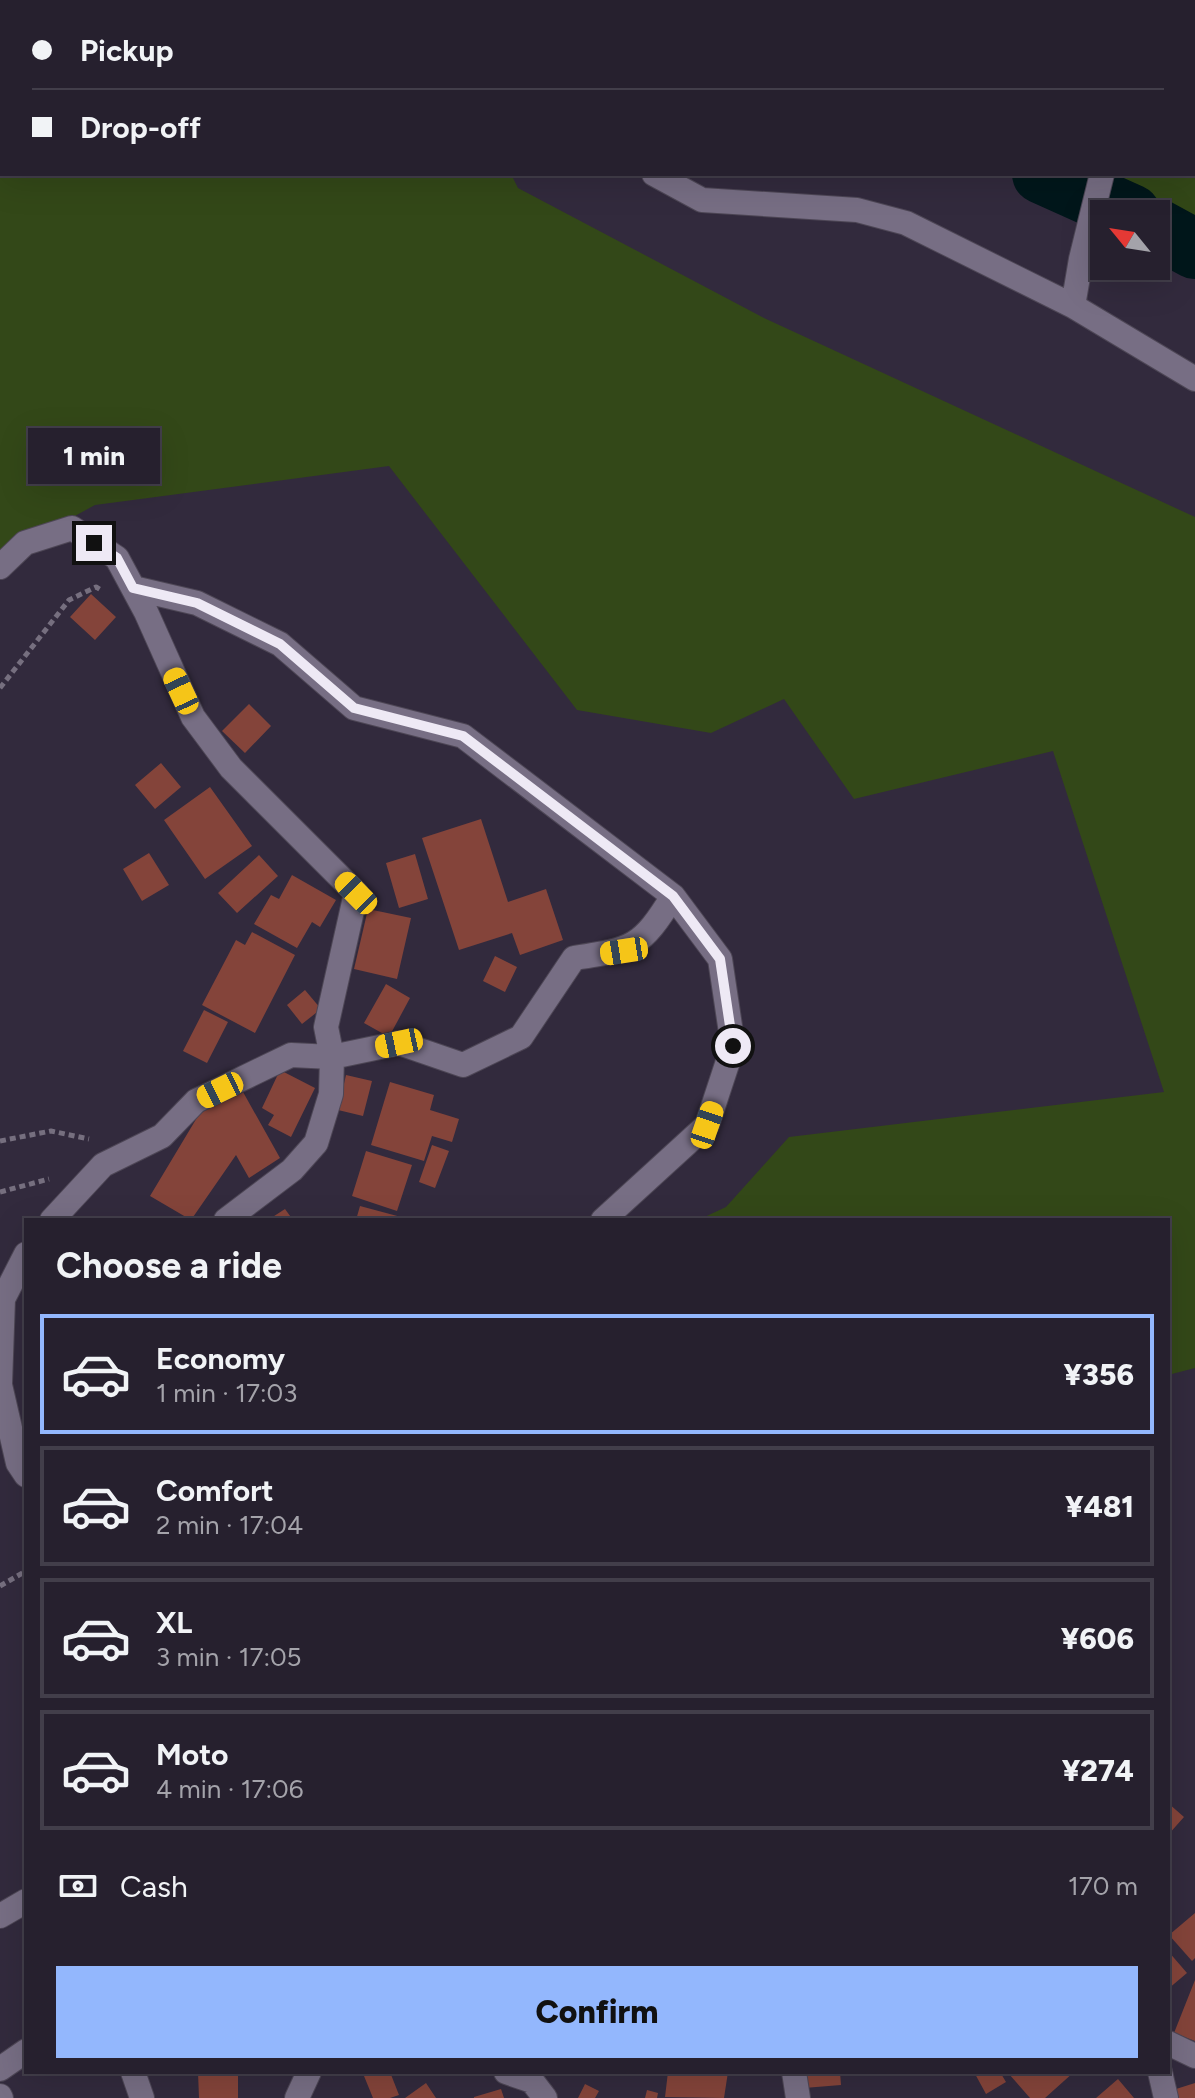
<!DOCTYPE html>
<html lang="en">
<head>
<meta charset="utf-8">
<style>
	body { margin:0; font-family:Figtree,sans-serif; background:#322d3a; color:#f1f3f6; height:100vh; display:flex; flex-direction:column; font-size:30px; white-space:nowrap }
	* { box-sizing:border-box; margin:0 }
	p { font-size:26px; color:#a4a3aa }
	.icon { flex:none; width:44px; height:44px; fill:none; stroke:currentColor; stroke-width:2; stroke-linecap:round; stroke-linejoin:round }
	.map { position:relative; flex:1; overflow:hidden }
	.sheet { position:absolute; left:24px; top:1218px; width:1146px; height:856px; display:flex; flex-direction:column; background:#26202e; border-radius:0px; box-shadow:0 8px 32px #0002,0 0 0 2px #423e4a }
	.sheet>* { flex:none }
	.banner { position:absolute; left:0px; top:0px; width:1196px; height:176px; box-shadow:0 8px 32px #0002,0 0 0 2px #423e4a; display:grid; align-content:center; height:176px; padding:0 32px; background:#26202e }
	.needle { width:52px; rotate:300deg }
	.tools { position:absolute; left:1090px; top:200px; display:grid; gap:16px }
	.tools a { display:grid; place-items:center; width:80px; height:80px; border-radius:0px; background:#26202e; box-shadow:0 8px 32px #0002,0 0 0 2px #423e4a; font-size:40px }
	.end { position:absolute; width:36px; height:36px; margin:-18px; border:10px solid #eee9f5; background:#111; box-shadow:0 0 0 4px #111 }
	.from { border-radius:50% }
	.bubble { position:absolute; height:56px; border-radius:0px; background:#26202e; box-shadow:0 8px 32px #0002,0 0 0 2px #423e4a; font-size:26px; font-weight:800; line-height:56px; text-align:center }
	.car { position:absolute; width:24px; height:48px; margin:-24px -12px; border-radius:10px; box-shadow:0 0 6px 2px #0007; background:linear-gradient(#f5c518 24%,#345 0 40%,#f5c518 0 76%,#345 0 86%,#f5c518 0) }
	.banner b { display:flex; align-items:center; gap:28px; height:76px; font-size:30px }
	.banner b+b { border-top:2px solid #423e4a }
	.banner i { width:20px; height:20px; background:#f1f3f6 }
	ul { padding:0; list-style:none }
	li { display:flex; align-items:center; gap:24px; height:120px; margin:0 16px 12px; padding:0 16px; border:4px solid #423e4a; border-radius:0px }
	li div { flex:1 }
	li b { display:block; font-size:30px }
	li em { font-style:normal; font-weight:800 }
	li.current { border-color:#93b7fd }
	li>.icon { width:72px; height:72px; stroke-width:1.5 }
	h2 { padding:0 32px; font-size:36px; line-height:96px }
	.pay { display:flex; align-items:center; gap:20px; height:88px; padding:0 32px; font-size:30px }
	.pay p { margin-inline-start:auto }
	.button { display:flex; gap:16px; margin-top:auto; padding:16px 32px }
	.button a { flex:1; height:92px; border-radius:0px; background:#93b7fd; color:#111; font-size:32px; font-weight:800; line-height:92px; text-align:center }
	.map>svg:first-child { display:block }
	.green { fill:#334818 }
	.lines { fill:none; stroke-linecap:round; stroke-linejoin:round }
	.river { stroke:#00171b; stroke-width:60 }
	.building { fill:#84443a }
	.minor-casing { stroke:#4d4655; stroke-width:26 }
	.path { stroke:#766f7f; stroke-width:5; stroke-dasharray:6 4; stroke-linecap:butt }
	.minor { stroke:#776e84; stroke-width:24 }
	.route { stroke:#eee9f5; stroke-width:10 }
</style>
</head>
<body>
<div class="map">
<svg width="1195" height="2098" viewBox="0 0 1195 2098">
	<rect width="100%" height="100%" fill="#322a3d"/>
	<path class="green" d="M0 0H420L421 2H2V174H511L518 188 764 318 1195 517V1368L1168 1375V1220H698L726 1207 789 1137 1164 1092 1053 751 854 799 784 699 711 733 577 710 389 466 95 505 0 557Z
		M732 0H1195V242L1156 227V214H1123L1021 174H1194V2Z"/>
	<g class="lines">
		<path class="river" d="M704 0 708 2
			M1042 174 1131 214
			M1156 228 1195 249"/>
	</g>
	<path class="building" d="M91 594 116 617 95 640 70 617Z
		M249 704 271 726 245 753 222 731Z
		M161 763 181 787 155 809 135 785Z
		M210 787 252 846 205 879 164 820Z
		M481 819 508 902 546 889 563 940 520 955 512 933 459 950 422 838Z
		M149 853 169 885 142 901 123 869Z
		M415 854 428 899 399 908 386 863Z
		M259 855 278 876 237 913 218 893Z
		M292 875 336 900 320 927 312 922 297 948 254 924 271 895 279 899Z
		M368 909 411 918 397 979 354 969Z
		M252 932 295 955 255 1033 202 1005 236 940 245 945Z
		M495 956 517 967 505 992 483 981Z
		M386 984 410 998 389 1037 364 1023Z
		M305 990 321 1009 302 1024 287 1005Z
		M204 1010 228 1022 207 1063 183 1051Z
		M280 1070 315 1088 291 1137 268 1125 274 1115 262 1108Z
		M346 1075 372 1081 363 1116 338 1110Z
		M390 1082 434 1095 430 1110 459 1119 452 1142 432 1136 424 1161 371 1145Z
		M243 1092 280 1158 249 1178 236 1155 191 1220 150 1196 201 1111Z
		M432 1145 449 1151 435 1188 419 1182Z
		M366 1151 412 1165 397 1211 352 1196Z
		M360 1206 401 1217 400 1220H356Z
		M285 1209 293 1220H268Z
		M1168 1803 1184 1817 1168 1835Z
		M1195 1913V1958L1192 1961 1169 1935Z
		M1168 1951 1187 1973 1168 1989Z
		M1195 1980V2041L1174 2033Z
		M198 2072H238V2098H199Z
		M374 2072H390L399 2095 390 2098H373L364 2076Z
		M668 2072H728L724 2098 665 2097Z
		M804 2072H840L841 2085 804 2088Z
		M974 2072H1000L1006 2082 986 2094Z
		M1011 2072H1074L1045 2098H1030L1009 2074Z
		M1118 2079 1134 2098H1096Z
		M426 2083 436 2098H405Z
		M1195 2083V2098H1179L1176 2089Z
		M585 2084 599 2091 595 2098H578Z
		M501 2089 504 2098H474V2097Z
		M647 2090 658 2093 657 2098H645Z"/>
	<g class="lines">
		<defs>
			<path id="minor" d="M450 0 452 2
				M654 174 702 200 857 210 906 223 1073 306 1195 379
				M1073 306 1081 259 1102 174
				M0 567 25 543 72 528 117 558 146 612 193 717 231 768 356 893 326 1027 332 1057 331 1094 316 1143 292 1170 226 1220
				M133 588 197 603 280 644 354 708 463 736 673 896 720 959 733 1046 707 1125 603 1220
				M52 1220 103 1165 162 1136 196 1101 291 1055 332 1057 399 1043 463 1065 521 1037 574 958C633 949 641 948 673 896
				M0 1384 3 1299 26 1254
				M0 1385 18 1463 26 1475
				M0 1916 26 1901
				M1168 2043 1195 2056
				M0 2069 26 2051
				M133 2072 142 2098
				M506 2072 532 2081 545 2098
				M794 2072 798 2098
				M1160 2072 1166 2098
				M0 2096 1 2098
				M297 2098 309 2072"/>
		</defs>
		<use href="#minor" class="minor-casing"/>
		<path class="path" d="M0 688 69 600 96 587 101 590
			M0 1141 51 1131 89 1139
			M0 1192 49 1179
			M0 1586 26 1571"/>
		<use href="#minor" class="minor"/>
	</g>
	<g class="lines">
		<path class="route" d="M94 543 117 558 133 588 197 603 280 644 354 708 463 736 673 896 720 959 733 1046"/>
	</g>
</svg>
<div class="tools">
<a><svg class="needle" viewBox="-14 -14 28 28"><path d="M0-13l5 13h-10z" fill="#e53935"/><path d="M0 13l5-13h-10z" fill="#a4a3aa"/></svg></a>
</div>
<i class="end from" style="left:733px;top:1046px"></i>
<i class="end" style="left:94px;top:543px"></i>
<div class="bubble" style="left:28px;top:428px;width:132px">1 min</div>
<i class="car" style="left:181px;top:691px;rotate:335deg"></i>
<i class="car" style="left:356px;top:893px;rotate:315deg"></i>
<i class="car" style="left:624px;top:951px;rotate:261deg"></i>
<i class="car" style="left:399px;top:1043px;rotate:258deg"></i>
<i class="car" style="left:220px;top:1090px;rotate:244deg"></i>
<i class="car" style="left:707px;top:1125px;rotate:19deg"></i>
<div class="banner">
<b><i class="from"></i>Pickup</b>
<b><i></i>Drop-off</b>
</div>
<section class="sheet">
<h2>Choose a ride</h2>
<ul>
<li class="current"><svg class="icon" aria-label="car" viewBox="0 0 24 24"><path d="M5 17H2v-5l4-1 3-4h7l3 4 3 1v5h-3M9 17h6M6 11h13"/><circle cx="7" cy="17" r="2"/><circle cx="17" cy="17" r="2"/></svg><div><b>Economy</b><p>1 min · 17:03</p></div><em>¥356</em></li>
<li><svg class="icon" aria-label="car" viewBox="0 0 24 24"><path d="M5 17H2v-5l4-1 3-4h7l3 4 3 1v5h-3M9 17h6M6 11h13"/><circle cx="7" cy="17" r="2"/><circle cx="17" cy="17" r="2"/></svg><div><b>Comfort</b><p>2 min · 17:04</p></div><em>¥481</em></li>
<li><svg class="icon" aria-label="car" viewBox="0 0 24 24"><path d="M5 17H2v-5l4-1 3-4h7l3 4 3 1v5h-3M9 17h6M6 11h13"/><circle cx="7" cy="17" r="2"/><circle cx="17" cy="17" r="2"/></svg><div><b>XL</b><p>3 min · 17:05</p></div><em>¥606</em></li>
<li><svg class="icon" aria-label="car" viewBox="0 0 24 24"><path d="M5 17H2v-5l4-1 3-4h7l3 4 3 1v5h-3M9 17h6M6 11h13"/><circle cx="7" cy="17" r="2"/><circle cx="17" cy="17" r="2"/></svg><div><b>Moto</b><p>4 min · 17:06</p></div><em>¥274</em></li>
</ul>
<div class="pay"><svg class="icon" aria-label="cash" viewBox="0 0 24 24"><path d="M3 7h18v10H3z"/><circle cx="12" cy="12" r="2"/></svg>Cash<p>170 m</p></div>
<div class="button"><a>Confirm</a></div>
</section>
</div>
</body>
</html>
